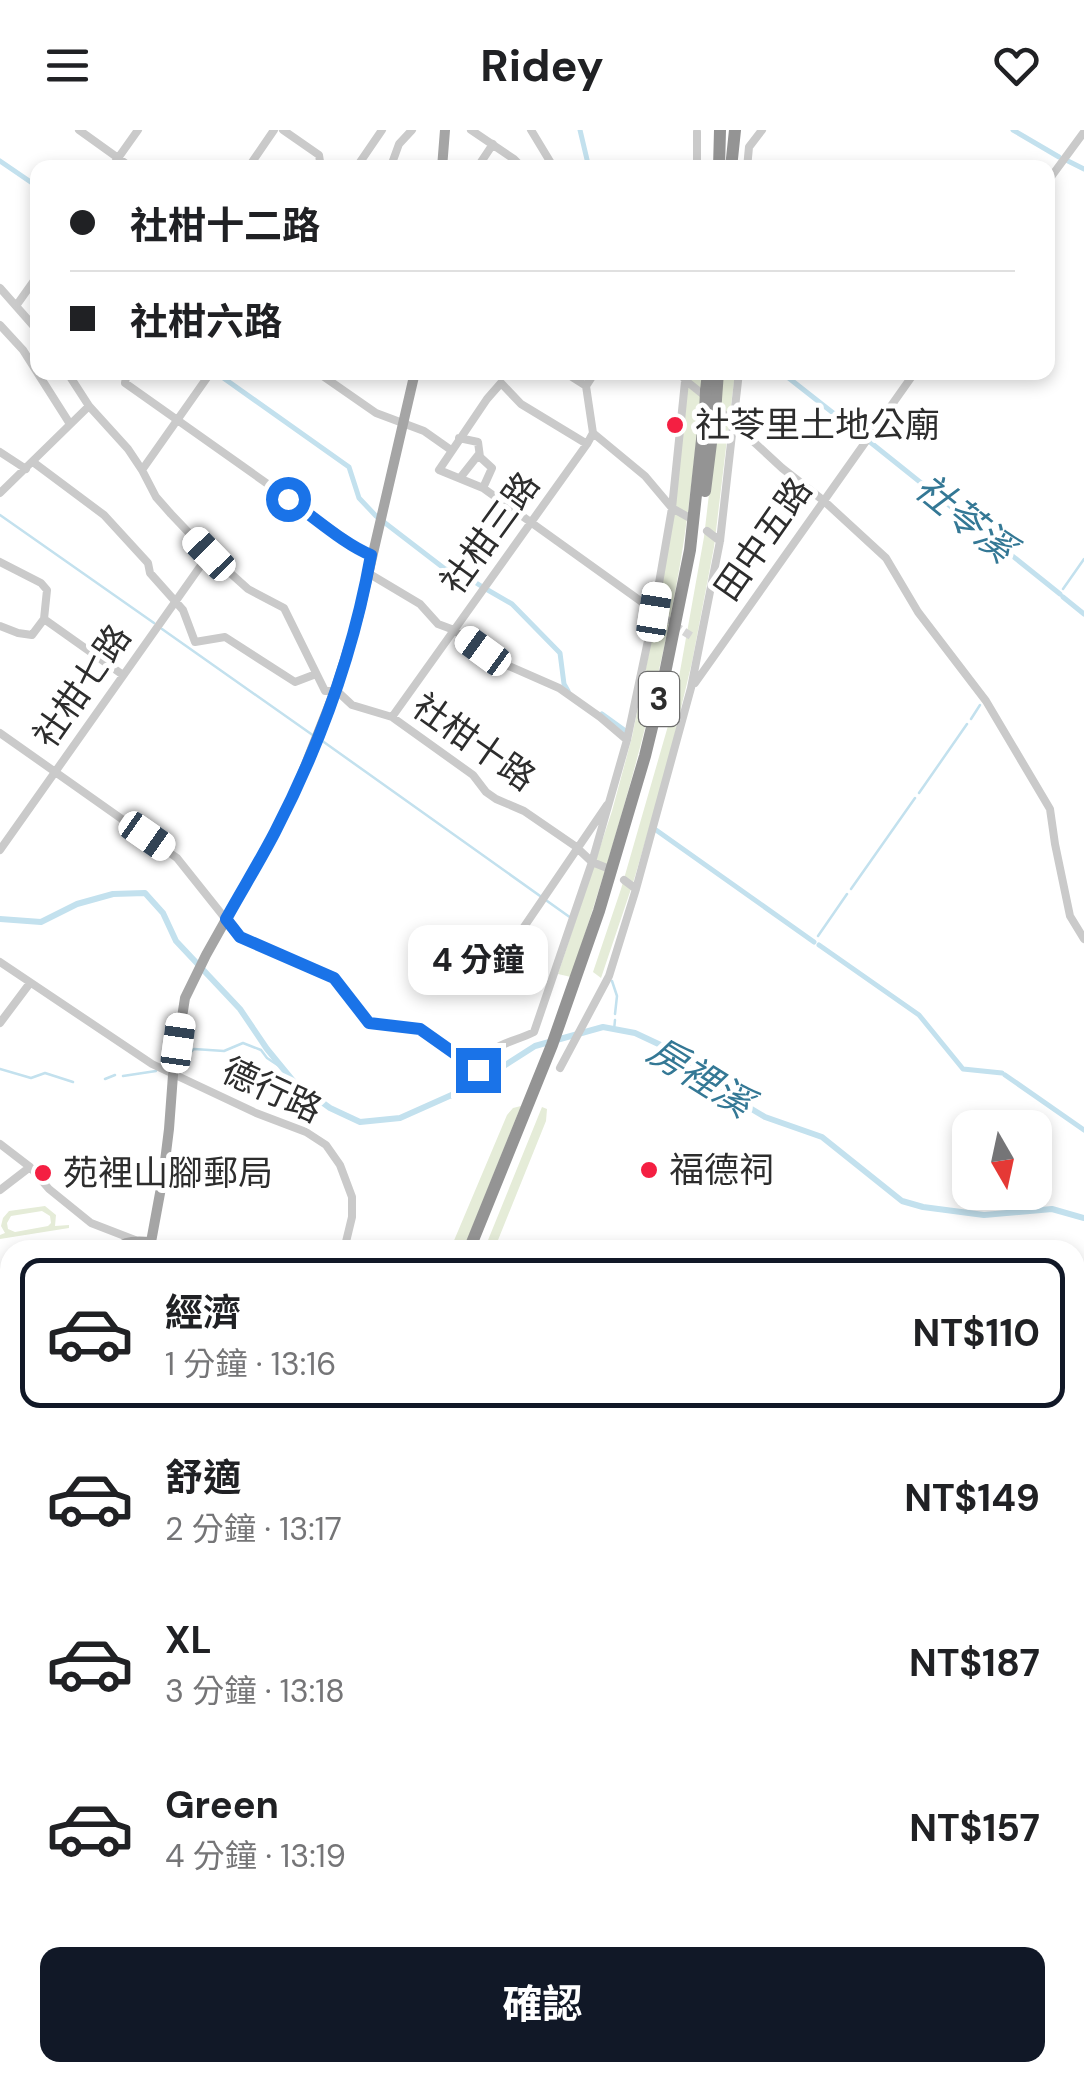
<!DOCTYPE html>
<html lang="zh-TW">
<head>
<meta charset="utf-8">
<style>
	body { margin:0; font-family:"DM Sans","Noto Sans TC",sans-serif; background:#f6f6f6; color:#202124; height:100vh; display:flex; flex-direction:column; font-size:38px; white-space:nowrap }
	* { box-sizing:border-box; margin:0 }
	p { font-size:32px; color:#757577 }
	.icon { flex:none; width:55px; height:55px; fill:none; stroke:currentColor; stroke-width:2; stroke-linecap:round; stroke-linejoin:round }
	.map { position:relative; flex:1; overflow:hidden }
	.drawer { position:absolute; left:0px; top:1110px; width:1085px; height:842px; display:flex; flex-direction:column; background:#fff; border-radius:30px 30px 0 0; box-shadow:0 5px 15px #0003 }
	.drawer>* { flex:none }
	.guide { position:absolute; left:30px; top:30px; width:1025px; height:220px; border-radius:20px; box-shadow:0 5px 15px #0003; display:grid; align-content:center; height:220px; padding:0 40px; background:#fff }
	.needle { width:65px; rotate:171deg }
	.fabs { position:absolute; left:952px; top:980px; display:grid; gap:20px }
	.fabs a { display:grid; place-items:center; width:100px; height:100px; border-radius:20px; background:#fff; box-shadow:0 5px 15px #0003; font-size:50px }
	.end { position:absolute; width:45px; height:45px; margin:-22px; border:12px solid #1a73e8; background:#fff; box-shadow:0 0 0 5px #fff }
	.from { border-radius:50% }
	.bubble { position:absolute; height:70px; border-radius:20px; background:#fff; box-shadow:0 5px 15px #0003; font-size:32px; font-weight:700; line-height:70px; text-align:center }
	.car { position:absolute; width:30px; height:60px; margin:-30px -15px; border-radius:12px; box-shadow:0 0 8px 2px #0007; background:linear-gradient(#fff 24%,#345 0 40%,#fff 0 76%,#345 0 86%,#fff 0) }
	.guide b { display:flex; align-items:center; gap:35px; height:95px; font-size:38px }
	.guide b+b { border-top:2px solid #e0e0e0 }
	.guide i { width:25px; height:25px; background:#202124 }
	ul { padding:18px 0 0; list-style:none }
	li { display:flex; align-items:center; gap:30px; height:150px; margin:0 20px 15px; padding:0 20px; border:5px solid transparent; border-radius:20px }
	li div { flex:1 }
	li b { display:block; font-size:38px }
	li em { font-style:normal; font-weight:700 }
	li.active { border-color:#111827 }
	li>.icon { width:90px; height:90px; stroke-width:1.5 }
	.primary-button { display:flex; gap:20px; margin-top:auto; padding:20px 40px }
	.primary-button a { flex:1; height:115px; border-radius:20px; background:#111827; color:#fff; font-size:40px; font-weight:700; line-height:115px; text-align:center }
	header { display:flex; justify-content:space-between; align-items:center; height:130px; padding:0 40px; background:#fff; font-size:45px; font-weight:700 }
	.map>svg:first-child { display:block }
	.green { fill:#e5ecd8; fill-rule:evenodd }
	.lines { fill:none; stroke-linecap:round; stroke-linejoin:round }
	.stream { stroke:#c3e1ee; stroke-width:2.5 }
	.canal { stroke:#c3e1ee; stroke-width:5 }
	.river { stroke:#c3e1ee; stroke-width:6 }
	.minor-tunnel { stroke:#d5d5d5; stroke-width:8; stroke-dasharray:8 4; stroke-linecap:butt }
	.minor { stroke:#cacaca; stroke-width:8 }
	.major { stroke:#a5a5a5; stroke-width:10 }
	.highway { stroke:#949494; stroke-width:12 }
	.highway-bridge { stroke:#949494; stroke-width:12 }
	.route { stroke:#1a73e8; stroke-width:12 }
	.poi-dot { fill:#f41f42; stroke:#fff; stroke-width:4 }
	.labels { text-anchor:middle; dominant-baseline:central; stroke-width:10; stroke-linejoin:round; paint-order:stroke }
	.shield { fill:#fff; stroke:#6c6c6c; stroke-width:2.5 }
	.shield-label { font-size:32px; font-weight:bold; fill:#2d2d2d }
	.poi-label { font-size:35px; fill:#2d2d2d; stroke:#fff; text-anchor:start }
	.street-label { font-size:35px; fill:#2d2d2d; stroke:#fff }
	.water-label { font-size:38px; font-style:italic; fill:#347895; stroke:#fff }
</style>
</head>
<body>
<header><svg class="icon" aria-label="menu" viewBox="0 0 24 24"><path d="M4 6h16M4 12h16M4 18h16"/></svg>Ridey<svg class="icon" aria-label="heart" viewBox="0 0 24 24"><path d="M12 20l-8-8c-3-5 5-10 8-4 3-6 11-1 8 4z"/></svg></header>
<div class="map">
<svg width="1084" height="1951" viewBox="0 0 1084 1951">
	<rect width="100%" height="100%" fill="#fff"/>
	<path class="green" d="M689 243H703C698 298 692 354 684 410 661 559 618 704 571 847L558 844 612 681 632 607 656 488 674 377Z
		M723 243H735L714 417 692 532 666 641 633 753 601 848 593 842 621 759 674 575 704 407Z
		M521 976 463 1120H450L507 985 513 978Z
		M542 977 547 979 546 991 494 1120H484Z
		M45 1076 56 1085 55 1096 69 1095V1098L0 1109V1105L5 1103 1 1096 3 1088 9 1081ZM42 1081 50 1086 51 1093 48 1096 15 1102 8 1099 7 1093 11 1086Z
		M10 1546V1646L0 1658V1555Z
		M0 1752 10 1764V1942H202L204 1951H0Z
		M421 1942 508 1943 520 1947 522 1943H534L533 1950 545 1951H404Z
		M557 1943H847L841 1951H563Z"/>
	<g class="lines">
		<path class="stream" d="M0 385 154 493
			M1063 459 1084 429
			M162 499 314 606
			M971 589 980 575
			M321 610 571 788
			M919 663 967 594
			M851 759 915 668
			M818 806 847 764
			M814 812V811
			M612 851 617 866 615 884
			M614 900 615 890
			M179 932 194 919 224 921 243 913 261 920 267 928 282 938
			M0 939 31 948 45 943 73 952
			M123 946 156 941
			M105 949 115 945
			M0 1246 10 1249
			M1075 1490 1084 1494
			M194 1942 199 1951"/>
		<path class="canal" d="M580 0 589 38
			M1013 0 1059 27
			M1066 30 1084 39
			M0 31 38 57
			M215 242 349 337 359 368 376 386 445 439 459 442 481 456
			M781 242 865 308
			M870 312 1060 464
			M486 459 512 474 560 523 564 554 568 561
			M1063 467 1084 484
			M602 584 627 602
			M656 700 814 812
			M819 815 919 885 963 939 1002 943
			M1005 945 1084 1000"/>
		<path class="river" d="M0 789 41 792 77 774 113 764 145 763 163 783 176 811 240 879 267 919 294 952 330 978 360 992 400 988 474 955 535 916 603 897 635 903 667 918 718 959 765 987 822 1007 902 1071 923 1077 984 1085 1052 1079 1084 1088
			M0 1452 10 1437
			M933 1942 938 1951"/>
		<path class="minor-tunnel" d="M674 495 691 506"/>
		<path class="minor" d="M79 0 132 38
			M283 0 319 25 321 38
			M471 0 514 29 523 38
			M531 0 554 38
			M697 2V38
			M391 36 399 14 412 0
			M111 38 138 0
			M248 38 274 0
			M356 38 382 0
			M477 38 493 14
			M747 38 749 17 762 0
			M1048 51 1084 2
			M0 158 38 201
			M16 176 38 145
			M0 195 23 220 70 294
			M67 242 89 276 128 319 142 340 156 367 171 384 209 424 248 459 284 478 325 561H337L352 575 392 587 473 645 486 662 496 669 524 681 575 716 592 732 607 738
			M127 242 125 253 344 408 352 417 371 425
			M317 242 376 283 424 301 451 320
			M564 242 586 256
			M680 242 685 250 705 266
			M715 276 782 338 824 371 886 428 918 482 986 571 1050 679 1055 714 1070 786 1084 809
			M593 303 645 346 672 378 688 387
			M459 308 478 312 480 327 492 338 483 358
			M587 314 521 274 501 253 487 269 439 340 483 358 667 490
			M0 322 26 339
			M33 332 104 385 148 433 150 443 183 480 195 512 225 507 295 552 316 544
			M142 340 211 242
			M460 348 479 324
			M0 363 89 276
			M707 401 720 411
			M0 432 41 453 47 460 44 489 123 545
			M368 443 420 474 438 494 454 500 495 530 559 558 600 587 627 610
			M0 496 18 503 32 505 44 489
			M695 553 915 242
			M392 587 587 314 593 303 586 256 595 242
			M0 603 177 728 240 807 334 848 369 893 420 899 479 940C488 913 510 914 534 902L592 732 627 610 654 482 672 378 686 242
			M0 720 209 424
			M624 750 636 759 691 558 720 411 739 242
			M511 816 607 675
			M0 832 152 934 256 983 306 1002 326 1015 340 1035 352 1067V1087L344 1120
			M0 893 30 853
			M560 938 609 846 636 759
			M0 1014 30 1037 49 1059 91 1093 135 1110
			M0 1060 30 1037
			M0 1258 10 1259"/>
		<path class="major" d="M442 38 445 0
			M151 1112 163 1047 169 999 173 945 185 868 206 825 275 702 297 657 335 561 358 488 415 242
			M116 1120C123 1110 139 1111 151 1112L158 1120
			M0 1161H10
			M1075 1598 1084 1601"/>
		<path class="highway" d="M719 38 720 0
			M731 38 735 0
			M706 261 708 242
			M716 269 718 242
			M705 361 714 289
			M469 1120 552 915 599 781 645 626 664 548 690 420 705 282
			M276 1942 277 1951"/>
		<path class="highway-bridge" d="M705 282 706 261
			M714 289 716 269"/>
	</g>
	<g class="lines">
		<path class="route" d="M288 369C313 386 345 415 371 425 354 521 320 615 275 702 260 731 242 760 226 789L240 807 334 848 369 893 420 899 478 940"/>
	</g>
	<g class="poi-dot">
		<circle cx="675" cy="295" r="10"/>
		<circle cx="649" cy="1040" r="10"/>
		<circle cx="43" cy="1043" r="10"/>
	</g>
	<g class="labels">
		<rect class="shield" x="639" y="542" width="40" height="54" rx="8"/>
		<g class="shield-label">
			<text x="659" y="569">3</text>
		</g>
		<g class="poi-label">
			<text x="695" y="295">社苓里土地公廟</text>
			<text x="669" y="1040">福德祠</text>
			<text x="63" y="1043">苑裡山腳郵局</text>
		</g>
		<g class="street-label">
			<text transform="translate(490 403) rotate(-54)">社柑三路</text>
			<text transform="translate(763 409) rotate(-55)">田中五路</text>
			<text transform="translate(82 556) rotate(-55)">社柑七路</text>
			<text transform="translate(474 612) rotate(35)">社柑十路</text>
			<text transform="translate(272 960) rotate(25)">德行路</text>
		</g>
		<g class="water-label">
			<text transform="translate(965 388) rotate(39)">社苓溪</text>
			<text transform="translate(700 947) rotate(32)">房裡溪</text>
		</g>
	</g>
</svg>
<div class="fabs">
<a><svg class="needle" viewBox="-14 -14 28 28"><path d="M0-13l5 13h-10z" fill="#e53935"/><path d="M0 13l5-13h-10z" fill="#757577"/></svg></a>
</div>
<i class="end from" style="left:288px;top:369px"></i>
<i class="end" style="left:478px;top:940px"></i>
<div class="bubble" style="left:408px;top:795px;width:140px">4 分鐘</div>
<i class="car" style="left:209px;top:424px;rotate:316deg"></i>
<i class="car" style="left:654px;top:482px;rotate:9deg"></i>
<i class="car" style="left:483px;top:521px;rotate:306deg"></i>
<i class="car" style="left:147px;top:706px;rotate:125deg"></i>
<i class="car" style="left:178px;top:913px;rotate:8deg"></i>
<div class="guide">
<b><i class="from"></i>社柑十二路</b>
<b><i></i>社柑六路</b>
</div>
<section class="drawer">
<ul>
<li class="active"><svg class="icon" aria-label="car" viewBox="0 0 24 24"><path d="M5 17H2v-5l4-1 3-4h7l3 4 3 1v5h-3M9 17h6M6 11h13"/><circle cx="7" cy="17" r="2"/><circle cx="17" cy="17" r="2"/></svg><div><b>經濟</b><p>1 分鐘 · 13:16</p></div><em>NT$110</em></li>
<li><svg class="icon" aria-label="car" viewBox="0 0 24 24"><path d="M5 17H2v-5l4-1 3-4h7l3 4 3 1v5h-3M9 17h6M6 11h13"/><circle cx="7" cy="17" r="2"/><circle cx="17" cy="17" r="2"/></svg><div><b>舒適</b><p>2 分鐘 · 13:17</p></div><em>NT$149</em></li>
<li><svg class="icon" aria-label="car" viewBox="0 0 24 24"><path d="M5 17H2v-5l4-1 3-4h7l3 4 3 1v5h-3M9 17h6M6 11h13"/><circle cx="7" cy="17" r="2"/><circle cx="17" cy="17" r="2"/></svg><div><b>XL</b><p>3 分鐘 · 13:18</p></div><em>NT$187</em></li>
<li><svg class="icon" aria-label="car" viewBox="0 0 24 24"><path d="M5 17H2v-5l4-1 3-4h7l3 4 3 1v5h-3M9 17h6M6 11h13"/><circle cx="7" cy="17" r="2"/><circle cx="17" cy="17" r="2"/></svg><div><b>Green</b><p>4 分鐘 · 13:19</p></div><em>NT$157</em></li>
</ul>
<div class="primary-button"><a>確認</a></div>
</section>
</div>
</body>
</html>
